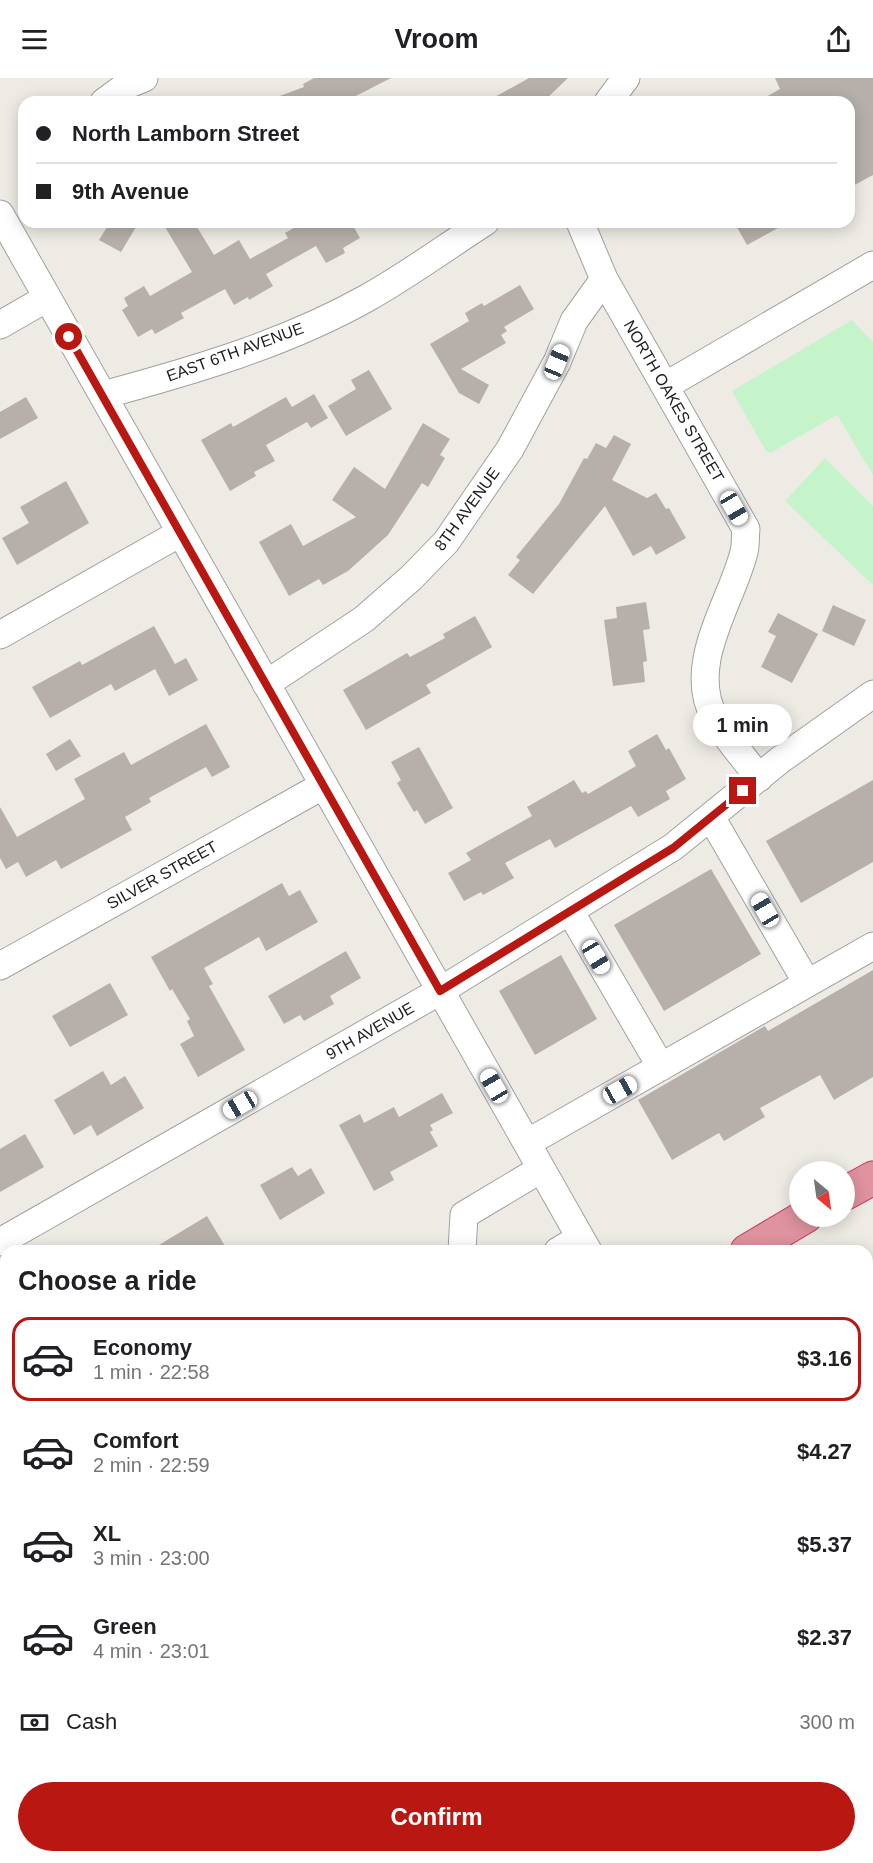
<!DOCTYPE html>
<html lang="en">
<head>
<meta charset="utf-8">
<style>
	body { margin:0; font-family:Helvetica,sans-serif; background:#f2f2f2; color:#202124; height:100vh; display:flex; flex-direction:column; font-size:22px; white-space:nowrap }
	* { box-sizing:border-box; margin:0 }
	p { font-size:20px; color:#757577 }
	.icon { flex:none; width:33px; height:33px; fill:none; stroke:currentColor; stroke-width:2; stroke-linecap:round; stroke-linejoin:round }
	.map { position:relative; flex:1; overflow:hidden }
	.drawer { position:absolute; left:0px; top:1167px; width:873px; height:618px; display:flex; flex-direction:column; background:#fff; border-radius:18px 18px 0 0; box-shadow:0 3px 15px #0003 }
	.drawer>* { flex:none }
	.guide { position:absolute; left:18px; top:18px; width:837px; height:132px; border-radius:18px; box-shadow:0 3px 15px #0003; display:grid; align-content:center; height:132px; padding:0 18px; background:#fff }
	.needle { width:39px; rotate:151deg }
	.tools { position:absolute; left:789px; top:1083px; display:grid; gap:12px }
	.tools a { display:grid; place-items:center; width:66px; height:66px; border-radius:50%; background:#fff; box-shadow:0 3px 15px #0003; font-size:30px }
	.end { position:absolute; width:27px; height:27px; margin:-14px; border:8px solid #b91712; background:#fff; box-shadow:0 0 0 3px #fff }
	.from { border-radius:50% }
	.bubble { position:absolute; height:42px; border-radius:21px; background:#fff; box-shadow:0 3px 15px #0003; font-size:20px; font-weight:800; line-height:42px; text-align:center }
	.car { position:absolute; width:18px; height:36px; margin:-18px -9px; border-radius:8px; box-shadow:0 0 4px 2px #0007; background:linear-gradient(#fff 24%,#345 0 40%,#fff 0 76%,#345 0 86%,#fff 0) }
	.guide b { display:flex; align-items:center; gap:21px; height:57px; font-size:22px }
	.guide b+b { border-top:2px solid #e0e0e0 }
	.guide i { width:15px; height:15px; background:#202124 }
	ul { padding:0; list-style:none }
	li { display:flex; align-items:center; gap:18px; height:84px; margin:0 12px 9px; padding:0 6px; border:3px solid transparent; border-radius:18px }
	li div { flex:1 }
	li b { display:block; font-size:22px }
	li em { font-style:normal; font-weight:800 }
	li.active { border-color:#b91712 }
	li>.icon { width:54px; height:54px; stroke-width:1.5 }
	h2 { padding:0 18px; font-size:27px; line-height:72px }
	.pay { display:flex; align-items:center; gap:15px; height:66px; padding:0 18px; font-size:22px }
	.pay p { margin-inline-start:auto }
	.action { display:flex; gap:12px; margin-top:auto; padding:12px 18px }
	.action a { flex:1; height:69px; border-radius:36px; background:#b91712; color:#fff; font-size:24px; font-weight:800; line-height:69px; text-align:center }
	header { display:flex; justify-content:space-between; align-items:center; height:78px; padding:0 18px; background:#fff; font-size:27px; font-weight:800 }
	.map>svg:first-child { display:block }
	.park { fill:#c5f4ca }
	.building { fill:#b7b0aa }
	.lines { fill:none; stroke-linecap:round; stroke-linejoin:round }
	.minor-casing { stroke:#a1a1a1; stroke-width:29 }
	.highway-casing { stroke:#c93463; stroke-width:35 }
	.minor { stroke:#fff; stroke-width:27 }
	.highway { stroke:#de939f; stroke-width:33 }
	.route { stroke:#b91712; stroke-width:8 }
	.labels { text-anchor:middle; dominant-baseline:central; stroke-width:4.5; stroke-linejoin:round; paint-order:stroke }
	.street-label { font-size:16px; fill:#1d1d1d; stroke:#fff }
</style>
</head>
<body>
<header><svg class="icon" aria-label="menu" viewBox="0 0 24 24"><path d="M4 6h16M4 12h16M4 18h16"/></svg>Vroom<svg class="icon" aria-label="share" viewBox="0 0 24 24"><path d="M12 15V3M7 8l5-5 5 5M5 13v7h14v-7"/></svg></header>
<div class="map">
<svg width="873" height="1785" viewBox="0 0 873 1785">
	<rect width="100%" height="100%" fill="#eeebe4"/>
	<path class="park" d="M852 242 873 264V397L837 337 770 375 766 373 732 313Z
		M825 380 873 428V507L785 423Z"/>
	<path class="building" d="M314 0H391L344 24H270L269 22 304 9 303 6Z
		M529 0H568L543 24H486Z
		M775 0H873V97L849 110V24H757L780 11Z
		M110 144H139L121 174 99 162Z
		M162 144H194L214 177 239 162 250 181 288 160 285 155 304 144H351L360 160 343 170 345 175 326 185 316 168 266 196 273 208 249 222 248 219 234 227 225 211 181 235 184 240 155 256 152 251 138 259 122 232 128 228 124 220 144 208 150 218 192 194Z
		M734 144H789L747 167Z
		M520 207 534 231 504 249 507 253 501 257 506 265 461 291 489 307 479 326 459 315 430 266 469 243 465 235 482 225 484 228Z
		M369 292 392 331 346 358 328 328 356 311 351 302Z
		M314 316 328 340 311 350 307 344 266 367 275 383 254 394 256 398 230 413 201 362 231 345 233 349 286 319 292 329Z
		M26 319 38 340 0 361V334Z
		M423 345 450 361 440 377 445 380 428 409 422 405 388 457 348 493 323 507 319 501 289 518 259 464 291 446 303 468 356 439 332 422 354 389 385 411Z
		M614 357 631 366 612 402 647 420 656 415 666 431 669 430 686 460 656 477 651 468 633 478 605 428 533 516 508 497 520 482 516 479 559 426 584 380 587 381 596 365 606 370Z
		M66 403 89 445 17 487 2 460 29 445 20 429Z
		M646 524 650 551 643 552 647 583 643 584 645 604 613 608 604 542 617 540 616 529Z
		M833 527 866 542 854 568 822 553Z
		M778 535 818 556 792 605 761 589 776 558 768 554Z
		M475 538 492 569 426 607 431 615 366 652 343 612 407 575 410 579 445 560 443 556Z
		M154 548 175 586 186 580 198 602 169 618 155 591 115 613 111 606 50 640 32 609 80 583 82 587Z
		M206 646 230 689 212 699 206 689 149 720 151 724 125 739 132 752 61 791 56 782 26 799 18 784 6 791 0 780V729L17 759 85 721 74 701 124 674 131 687Z
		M657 656 666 672 669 670 686 701 666 713 670 721 638 739 631 728 555 770 550 761 505 785 514 800 483 817 481 814 464 823 448 795 471 782 466 775 532 738 527 729 574 702 582 715 586 713 588 716 636 688 628 673Z
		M70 661 81 678 56 693 46 676Z
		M419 669 453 730 425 746 417 732 414 734 397 705 401 702 391 684Z
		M873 702V784L801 825 766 763Z
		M711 791 761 876 664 933 614 847Z
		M282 805 289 818 300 812 318 844 266 873 259 859 204 890 213 906 209 908 245 972 198 999 180 966 194 958 187 943 190 941 172 911 170 913 151 879Z
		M346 873 361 900 330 918 334 926 304 943 300 937 284 946 268 918Z
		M561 877 597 941 535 977 499 913Z
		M873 892V999L834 1022 820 997 760 1030 765 1039 724 1063 719 1055 672 1082 638 1022 765 948 768 953Z
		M110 905 128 937 70 969 52 938Z
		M103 993 111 1007 125 998 144 1030 97 1058 91 1047 74 1057 54 1022Z
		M442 1015 453 1035 430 1047 433 1052 430 1054 438 1068 390 1094 394 1102 374 1113 339 1047 360 1036 364 1045 394 1029 399 1039Z
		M25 1056 44 1089 0 1114V1071Z
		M292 1089 298 1098 311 1090 325 1115 280 1142 260 1107Z
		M207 1138 228 1173H149Z"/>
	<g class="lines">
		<defs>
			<path id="minor" d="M104 24 127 7 144 0
				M608 24 626 0
				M0 136 588 1173
				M580 144 604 201 746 451C745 458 746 466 744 474 731 526 685 586 715 641 727 661 745 681 759 700
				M0 247 47 220
				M665 308 873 187
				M103 317C192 293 285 266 367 220 408 197 446 169 485 144
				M0 557 180 455
				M266 606 364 541 411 500 446 464 510 371 557 284 574 243 604 201
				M711 739 807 905
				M570 833 661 989
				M0 888 324 707
				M527 1065 873 868
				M0 1164 440 913 673 769 780 682 873 616
				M462 1173 464 1137 541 1091
				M558 1173 580 1160
				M0 1239 6 1250
				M0 1484 6 1494
				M0 1660 6 1655
				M867 1666 873 1677
				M307 1779 310 1785"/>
			<path id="highway" d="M844 1116 873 1100
				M747 1173 806 1138
				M0 1608 6 1604
				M867 1749 873 1746
				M804 1785 815 1779"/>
		</defs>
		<use href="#minor" class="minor-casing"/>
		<use href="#highway" class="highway-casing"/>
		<use href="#minor" class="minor"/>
		<use href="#highway" class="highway"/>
	</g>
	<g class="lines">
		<path class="route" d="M69 259 440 913 673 770 743 713"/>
	</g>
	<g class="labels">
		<g class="street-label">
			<text transform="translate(235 274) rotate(-20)">EAST 6TH AVENUE</text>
			<text transform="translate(674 323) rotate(60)">NORTH OAKES STREET</text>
			<text transform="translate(467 431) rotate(-54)">8TH AVENUE</text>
			<text transform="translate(162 797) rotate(-29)">SILVER STREET</text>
			<text transform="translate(370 953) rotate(-30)">9TH AVENUE</text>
		</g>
	</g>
</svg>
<div class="tools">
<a><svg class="needle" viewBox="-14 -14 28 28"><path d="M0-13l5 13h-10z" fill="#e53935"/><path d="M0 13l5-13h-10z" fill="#757577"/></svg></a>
</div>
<i class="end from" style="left:69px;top:259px"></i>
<i class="end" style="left:743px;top:713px"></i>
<div class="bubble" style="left:693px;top:626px;width:99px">1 min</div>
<i class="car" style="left:557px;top:284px;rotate:22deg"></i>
<i class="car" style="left:734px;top:430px;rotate:150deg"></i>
<i class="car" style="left:765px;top:832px;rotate:330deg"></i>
<i class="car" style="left:596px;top:879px;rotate:149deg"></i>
<i class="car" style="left:494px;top:1008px;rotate:330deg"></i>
<i class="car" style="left:620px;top:1012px;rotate:61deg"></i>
<i class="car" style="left:240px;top:1027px;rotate:240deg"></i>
<div class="guide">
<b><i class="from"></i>North Lamborn Street</b>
<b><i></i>9th Avenue</b>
</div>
<section class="drawer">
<h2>Choose a ride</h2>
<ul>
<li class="active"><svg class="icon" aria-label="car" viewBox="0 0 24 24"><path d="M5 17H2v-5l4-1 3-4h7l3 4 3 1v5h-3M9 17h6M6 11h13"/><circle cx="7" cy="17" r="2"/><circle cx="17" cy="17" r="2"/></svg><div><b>Economy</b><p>1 min · 22:58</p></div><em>$3.16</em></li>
<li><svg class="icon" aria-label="car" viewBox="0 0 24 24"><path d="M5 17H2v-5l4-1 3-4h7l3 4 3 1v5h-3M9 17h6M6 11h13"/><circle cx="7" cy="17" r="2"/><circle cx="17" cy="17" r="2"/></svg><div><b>Comfort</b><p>2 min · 22:59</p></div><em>$4.27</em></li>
<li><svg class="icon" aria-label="car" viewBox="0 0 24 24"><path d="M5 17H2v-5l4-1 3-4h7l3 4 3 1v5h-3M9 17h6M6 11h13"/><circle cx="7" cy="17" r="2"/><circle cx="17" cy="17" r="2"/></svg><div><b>XL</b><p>3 min · 23:00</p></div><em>$5.37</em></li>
<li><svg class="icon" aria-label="car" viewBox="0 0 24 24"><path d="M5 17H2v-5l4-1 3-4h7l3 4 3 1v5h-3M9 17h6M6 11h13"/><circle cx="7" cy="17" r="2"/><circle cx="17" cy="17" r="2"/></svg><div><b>Green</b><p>4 min · 23:01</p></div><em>$2.37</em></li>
</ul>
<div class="pay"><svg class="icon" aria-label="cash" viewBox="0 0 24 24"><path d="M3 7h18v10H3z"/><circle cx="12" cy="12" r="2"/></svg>Cash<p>300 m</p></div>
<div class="action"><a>Confirm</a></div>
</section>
</div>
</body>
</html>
